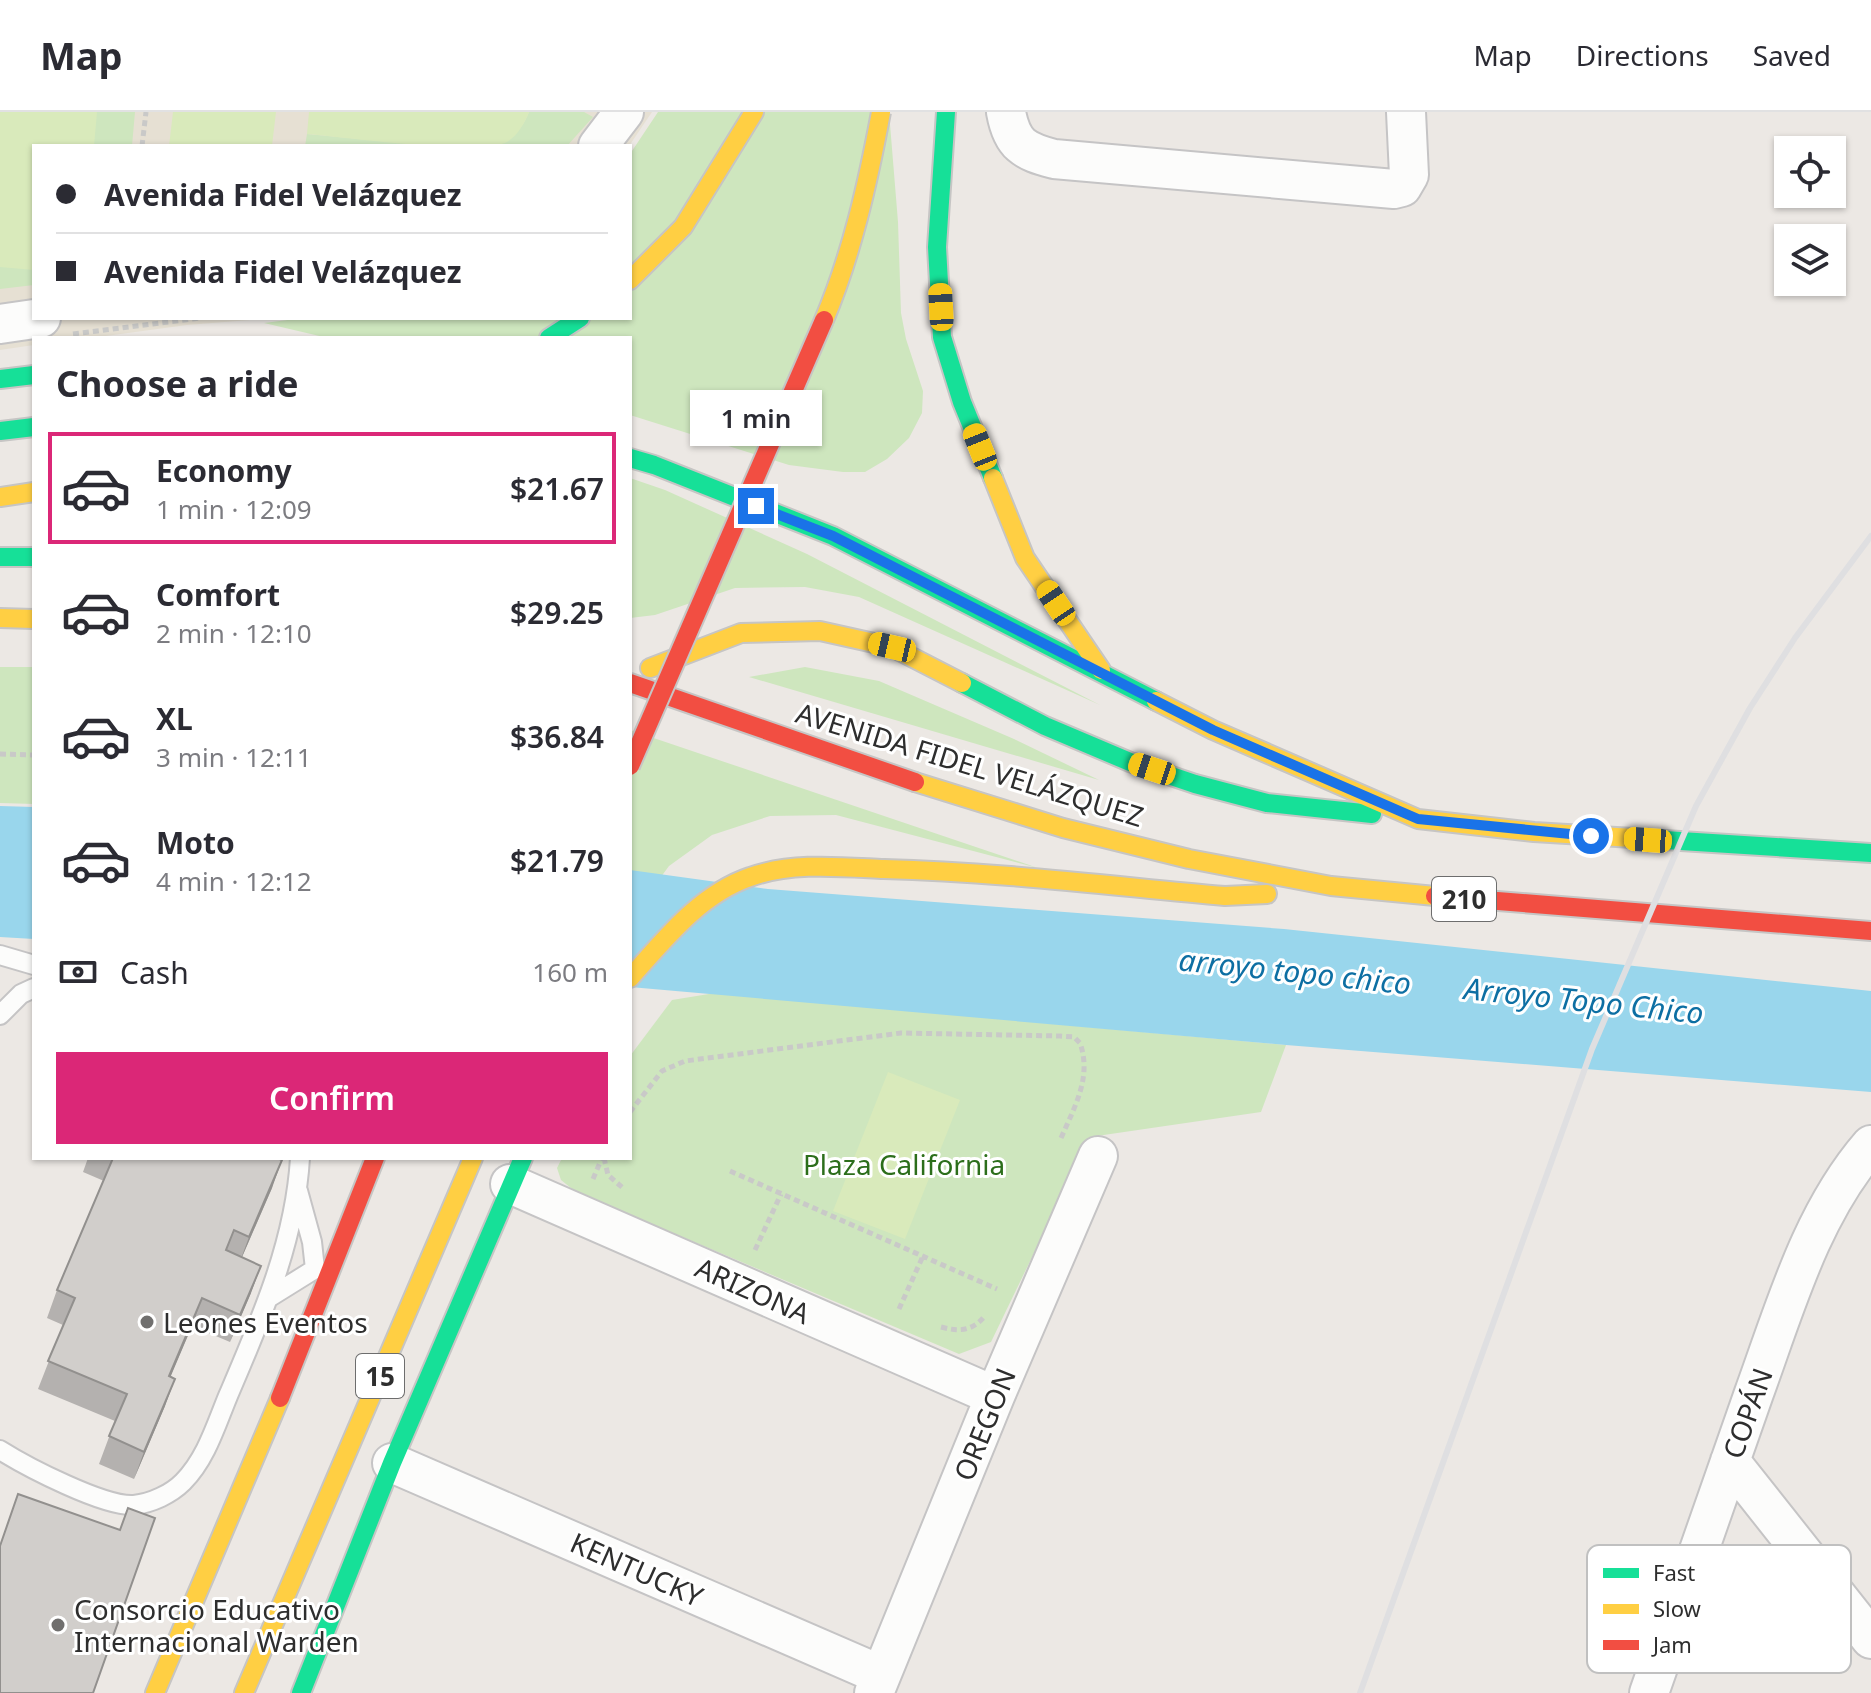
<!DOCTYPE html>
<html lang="en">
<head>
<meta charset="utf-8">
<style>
	body { margin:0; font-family:"Noto Sans",sans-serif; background:#f2f2f3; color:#2b2b33; height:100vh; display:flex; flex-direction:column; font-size:30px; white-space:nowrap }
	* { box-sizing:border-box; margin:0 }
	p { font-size:26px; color:#7c7c81 }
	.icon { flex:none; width:44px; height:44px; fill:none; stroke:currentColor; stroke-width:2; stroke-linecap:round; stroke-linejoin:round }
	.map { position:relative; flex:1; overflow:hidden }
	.drawer { position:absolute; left:32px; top:224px; width:600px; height:824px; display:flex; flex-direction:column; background:#fff; border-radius:0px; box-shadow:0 2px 6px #0004 }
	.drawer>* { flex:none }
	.guide { position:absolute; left:32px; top:32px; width:600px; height:176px; border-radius:0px; box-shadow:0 2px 6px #0004; display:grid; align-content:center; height:176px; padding:0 24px; background:#fff }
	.tools { position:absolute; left:1774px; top:24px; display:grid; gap:16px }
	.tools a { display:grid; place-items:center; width:72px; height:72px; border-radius:0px; background:#fff; box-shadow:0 2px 6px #0004; font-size:40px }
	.end { position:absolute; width:36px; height:36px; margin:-18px; border:10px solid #1a73e8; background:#fff; box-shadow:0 0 0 4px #fff }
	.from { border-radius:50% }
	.bubble { position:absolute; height:56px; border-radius:0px; background:#fff; box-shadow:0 2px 6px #0004; font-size:26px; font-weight:600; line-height:56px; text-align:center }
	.car { position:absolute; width:24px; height:48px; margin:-24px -12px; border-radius:10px; box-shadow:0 0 6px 2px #0007; background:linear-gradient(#f5c518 24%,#345 0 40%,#f5c518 0 76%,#345 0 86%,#f5c518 0) }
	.guide b { display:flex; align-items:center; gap:28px; height:76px; font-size:30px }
	.guide b+b { border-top:2px solid #e1e1e2 }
	.guide i { width:20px; height:20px; background:#2b2b33 }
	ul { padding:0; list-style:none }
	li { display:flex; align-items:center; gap:24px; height:112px; margin:0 16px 12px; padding:0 8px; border:4px solid transparent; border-radius:0px }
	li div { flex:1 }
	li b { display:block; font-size:30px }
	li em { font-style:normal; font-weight:600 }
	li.active { border-color:#db2777 }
	li>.icon { width:72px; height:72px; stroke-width:1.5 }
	h2 { padding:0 24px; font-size:36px; line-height:96px }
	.pay { display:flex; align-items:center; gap:20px; height:88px; padding:0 24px; font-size:30px }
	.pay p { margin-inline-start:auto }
	.primary-button { display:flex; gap:16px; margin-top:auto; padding:16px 24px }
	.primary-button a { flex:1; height:92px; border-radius:0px; background:#db2777; color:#fff; font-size:32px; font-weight:600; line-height:92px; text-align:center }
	header { display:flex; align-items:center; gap:48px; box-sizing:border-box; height:112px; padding:0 40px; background:#fff; border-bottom:2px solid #e1e1e2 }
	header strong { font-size:38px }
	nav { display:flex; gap:44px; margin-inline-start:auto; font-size:28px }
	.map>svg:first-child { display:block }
	.education { fill:#e6e0d3 }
	.green { fill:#cee6be }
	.pitch { fill:#d9eabb }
	.water { fill:#99d6ec }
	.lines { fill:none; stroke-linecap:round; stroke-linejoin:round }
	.lane-casing { stroke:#c5c4c5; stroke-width:22 }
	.street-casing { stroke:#c5c4c5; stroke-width:42 }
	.fast-casing { stroke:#c6c5c4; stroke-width:22 }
	.slow-casing { stroke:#c6c5c4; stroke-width:22 }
	.jam-casing { stroke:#c6c5c4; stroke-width:22 }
	.path { stroke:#c9c9c8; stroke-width:5; stroke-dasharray:6 4; stroke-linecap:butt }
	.lane { stroke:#fcfcfb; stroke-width:18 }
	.street { stroke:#fcfcfb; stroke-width:38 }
	.fast { stroke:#16e098; stroke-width:18 }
	.slow { stroke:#ffcf43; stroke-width:18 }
	.jam { stroke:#f24e42; stroke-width:18 }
	.rail { stroke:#dfdfe1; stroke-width:6 }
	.slow-bridge-casing { stroke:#c6c5c4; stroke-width:22; stroke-linecap:butt }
	.jam-bridge-casing { stroke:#c6c5c4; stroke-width:22; stroke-linecap:butt }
	.slow-bridge { stroke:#ffcf43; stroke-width:18 }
	.jam-bridge { stroke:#f24e42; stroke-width:18 }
	.wall { fill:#b4b1af }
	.shaded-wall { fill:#92908e }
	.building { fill:#d1cecb; stroke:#92908e; stroke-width:2 }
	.route { stroke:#1a73e8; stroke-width:10 }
	.poi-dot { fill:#706f6e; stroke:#fff; stroke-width:3 }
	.labels { text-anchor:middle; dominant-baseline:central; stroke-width:6; stroke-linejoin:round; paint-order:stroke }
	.shield { fill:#fff; stroke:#6d6d6d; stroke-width:2 }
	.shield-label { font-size:26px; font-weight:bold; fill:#2e2e2e }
	.street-label { font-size:28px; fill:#2e2e2e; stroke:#fff }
	.park-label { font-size:28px; fill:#2c6e1b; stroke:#fff }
	.poi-label { font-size:28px; fill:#2e2e2e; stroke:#fff; text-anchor:start }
	.water-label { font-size:30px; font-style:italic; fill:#0d6fa3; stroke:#fff }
	.key { fill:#fff; stroke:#c0c0c0; stroke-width:2 }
	.key-label { font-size:22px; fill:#2e2e2e }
</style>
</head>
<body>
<header>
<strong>Map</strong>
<nav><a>Map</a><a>Directions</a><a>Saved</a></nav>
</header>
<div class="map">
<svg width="1871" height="1581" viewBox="0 0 1871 1581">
	<rect width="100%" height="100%" fill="#ece8e4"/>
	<path class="education" d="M0 0H652L629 34H34V206H275L187 213 91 226H34V233L0 238Z"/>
	<path class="green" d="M0 0H135L132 34H34V173L0 177Z
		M529 0H584L593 5 567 34H496C513 27 522 17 529 0Z
		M658 0H889L898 110 901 201 906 227 923 279 922 301 909 326 887 347 865 360H843L789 353 630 303V226H328L264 211 303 206H630V42Z
		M307 22 435 34H305Z
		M630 366 665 378 807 442 1100 593 859 485 805 475 735 476 655 503 630 506Z
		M0 555H34V692L0 691Z
		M805 555 879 569 1014 627 1099 668 749 565Z
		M630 618 1038 756 836 703 770 704 712 723 669 754 630 807Z
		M715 881 1286 933 1261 1000 1090 1025 991 1230 959 1242 576 1080 561 1068 557 1056 562 1046H630V944L672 888Z"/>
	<path class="pitch" d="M0 0H97L94 34H34V158L0 155Z
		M173 0H276L272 34H169Z
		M309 0H529C525 11 517 24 507 30 481 44 343 25 307 22Z
		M888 960 960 988 905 1127 833 1099Z"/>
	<path class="water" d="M0 694 34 695V827L0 825Z
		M630 758 768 777 1284 817 1871 879V980L1286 933 630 875Z"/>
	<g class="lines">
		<defs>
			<path id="lane" d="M0 843 34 853
				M0 903 21 882 34 876
				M270 1185 315 1157 312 1130 298 1079
				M0 1338C27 1355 104 1395 134 1393 152 1391 171 1382 183 1370 206 1347 216 1313 228 1284 261 1207 295 1130 300 1046"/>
			<path id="street" d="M1006 0C1012 33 1024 39 1054 47L1394 77 1402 75 1409 63 1406 0
				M598 34 624 0
				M0 212 41 206
				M510 1072 995 1284
				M1730 1349 1871 1527
				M392 1351 881 1563
				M874 1581 995 1284 1098 1044
				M1649 1581C1684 1481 1719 1381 1754 1281 1785 1196 1811 1102 1871 1033"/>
			<path id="fast" d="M946 0 937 135 942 225 962 290 993 366
				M549 226 580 206
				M0 267 34 263
				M0 319 34 315
				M630 346 654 353 833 424 1156 589
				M0 445H34
				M962 571 1045 614 1130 650 1195 672 1267 691 1372 702
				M1633 726 1871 741
				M301 1581 392 1351 523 1046"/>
			<path id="slow" d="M630 168 683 115 754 0
				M993 366 1025 446 1101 558
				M0 385 34 380
				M0 506 34 507
				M650 556 741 521 820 519 892 535 962 571
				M1156 589 1213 618 1418 707 1534 720 1633 726
				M915 670 1063 716 1189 747 1331 774 1435 784
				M630 866C664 828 700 782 750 765 791 750 841 755 884 757 998 760 1112 774 1225 784L1267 782
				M155 1581 280 1286
				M244 1581 473 1046"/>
			<path id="jam" d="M630 571 915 670
				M1435 784 1871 819
				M280 1286 375 1046"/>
		</defs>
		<use href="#lane" class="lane-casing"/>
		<use href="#street" class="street-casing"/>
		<use href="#fast" class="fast-casing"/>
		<use href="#slow" class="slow-casing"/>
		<use href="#jam" class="jam-casing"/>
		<path class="path" d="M142 34 146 0
			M73 222 201 206
			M0 642 34 643
			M630 1000 662 959 685 949 901 921 1060 924 1074 925 1080 931C1092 965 1075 994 1061 1026
			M604 1046 608 1063 624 1077
			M730 1059 997 1177
			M593 1067 602 1046
			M755 1138 781 1082
			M899 1197 923 1144
			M941 1215C960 1220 972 1219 985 1204"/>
		<use href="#lane" class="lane"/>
		<use href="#street" class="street"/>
		<use href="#fast" class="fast"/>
		<use href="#slow" class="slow"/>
		<use href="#jam" class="jam"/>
		<path class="rail" d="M1360 1581 1592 937 1696 694 1750 596 1795 526 1871 424"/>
		<defs>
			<path id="slow-bridge" d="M824 208C852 142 868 70 881 0"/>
			<path id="jam-bridge" d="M630 654 824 208"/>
		</defs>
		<use href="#slow-bridge" class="slow-bridge-casing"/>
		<use href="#jam-bridge" class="jam-bridge-casing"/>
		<use href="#slow-bridge" class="slow-bridge"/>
		<use href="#jam-bridge" class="jam-bridge"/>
	</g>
	<path class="wall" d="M88 1046H277L272 1076 242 1145 251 1181 230 1230 192 1214 170 1265 165 1294 134 1367 99 1352 115 1309 38 1277 63 1213 47 1206 57 1178 104 1069 83 1060Z"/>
	<path class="shaded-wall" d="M282 1048 272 1076 239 1152 249 1125Z
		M261 1154 251 1181 230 1230 240 1203Z
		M202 1186 192 1214 159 1292 169 1264Z
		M175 1267 165 1294 134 1367 144 1340Z"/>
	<path class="building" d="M113 1046H277L282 1048 249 1125 234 1118 226 1138 261 1154 240 1203 202 1186 169 1264 175 1267 144 1340 109 1324 127 1282 48 1249 75 1186 57 1178Z
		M18 1382 120 1418 128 1396 155 1406 93 1581H0V1434Z"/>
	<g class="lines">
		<path class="route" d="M756 394 833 424 1213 618 1418 707 1591 724"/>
	</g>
	<g class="poi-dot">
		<circle cx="147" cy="1210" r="8"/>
		<circle cx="58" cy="1513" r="8"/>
	</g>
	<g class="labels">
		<g class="shield">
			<rect x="1432" y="765" width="64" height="44" rx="6"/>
			<rect x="356" y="1242" width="48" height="44" rx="6"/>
		</g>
		<g class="shield-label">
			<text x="1464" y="787">210</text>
			<text x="380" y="1264">15</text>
		</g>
		<g class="street-label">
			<text transform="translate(970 652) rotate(17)">AVENIDA FIDEL VELÁZQUEZ</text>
			<text transform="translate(753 1178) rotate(24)">ARIZONA</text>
			<text transform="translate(1747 1301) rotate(-70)">COPÁN</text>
			<text transform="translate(984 1312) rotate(-68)">OREGON</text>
			<text transform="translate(637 1457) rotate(24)">KENTUCKY</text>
		</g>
		<g class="park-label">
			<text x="904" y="1052">Plaza California</text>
		</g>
		<g class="poi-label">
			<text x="163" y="1210">Leones Eventos</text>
			<text x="74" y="1497">Consorcio Educativo<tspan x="74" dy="32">Internacional Warden</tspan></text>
		</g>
		<g class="water-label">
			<text transform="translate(1295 859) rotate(6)">arroyo topo chico</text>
			<text transform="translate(1584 888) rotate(6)">Arroyo Topo Chico</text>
		</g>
	</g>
	<rect x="1587" y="1433" width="264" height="128" rx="12" class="key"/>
	<rect x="1603" y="1456" width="36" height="10" fill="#16e098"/>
	<rect x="1603" y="1492" width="36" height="10" fill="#ffcf43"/>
	<rect x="1603" y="1528" width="36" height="10" fill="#f24e42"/>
	<g class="key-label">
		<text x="1653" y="1469">Fast</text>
		<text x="1653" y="1505">Slow</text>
		<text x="1653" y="1541">Jam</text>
	</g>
</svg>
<div class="tools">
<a><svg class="icon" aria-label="locate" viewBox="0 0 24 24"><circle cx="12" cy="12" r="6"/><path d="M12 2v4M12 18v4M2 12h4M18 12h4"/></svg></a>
<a><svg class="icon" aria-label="layers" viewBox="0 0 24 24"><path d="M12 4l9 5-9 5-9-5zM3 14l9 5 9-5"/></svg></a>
</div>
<i class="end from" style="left:1591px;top:724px"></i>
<i class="end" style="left:756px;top:394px"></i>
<div class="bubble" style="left:690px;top:278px;width:132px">1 min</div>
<i class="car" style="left:941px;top:195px;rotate:357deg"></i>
<i class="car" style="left:980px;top:335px;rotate:338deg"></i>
<i class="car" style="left:1056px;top:491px;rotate:326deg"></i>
<i class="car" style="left:892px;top:535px;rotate:283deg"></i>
<i class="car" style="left:1152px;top:657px;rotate:288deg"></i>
<i class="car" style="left:1648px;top:728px;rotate:274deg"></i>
<div class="guide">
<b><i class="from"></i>Avenida Fidel Velázquez</b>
<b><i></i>Avenida Fidel Velázquez</b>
</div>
<section class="drawer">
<h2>Choose a ride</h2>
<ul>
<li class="active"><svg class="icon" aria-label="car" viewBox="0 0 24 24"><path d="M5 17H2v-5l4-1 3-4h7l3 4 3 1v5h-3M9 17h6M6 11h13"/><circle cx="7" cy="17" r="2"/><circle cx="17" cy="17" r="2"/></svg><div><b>Economy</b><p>1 min · 12:09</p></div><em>$21.67</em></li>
<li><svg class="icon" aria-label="car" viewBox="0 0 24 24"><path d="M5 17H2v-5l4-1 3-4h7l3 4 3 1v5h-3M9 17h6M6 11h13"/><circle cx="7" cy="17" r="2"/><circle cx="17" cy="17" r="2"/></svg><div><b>Comfort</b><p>2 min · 12:10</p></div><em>$29.25</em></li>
<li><svg class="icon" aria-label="car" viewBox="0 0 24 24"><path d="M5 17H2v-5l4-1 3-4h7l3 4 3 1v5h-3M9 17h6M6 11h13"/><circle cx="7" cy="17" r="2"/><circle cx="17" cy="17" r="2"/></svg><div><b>XL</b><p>3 min · 12:11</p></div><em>$36.84</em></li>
<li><svg class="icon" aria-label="car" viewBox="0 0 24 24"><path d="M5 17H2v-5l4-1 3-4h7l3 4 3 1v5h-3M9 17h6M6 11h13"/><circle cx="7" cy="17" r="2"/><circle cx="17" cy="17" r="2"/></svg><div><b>Moto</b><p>4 min · 12:12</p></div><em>$21.79</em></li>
</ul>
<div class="pay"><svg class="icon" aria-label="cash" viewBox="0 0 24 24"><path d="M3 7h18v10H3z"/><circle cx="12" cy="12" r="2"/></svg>Cash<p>160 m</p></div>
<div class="primary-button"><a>Confirm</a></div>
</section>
</div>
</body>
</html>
